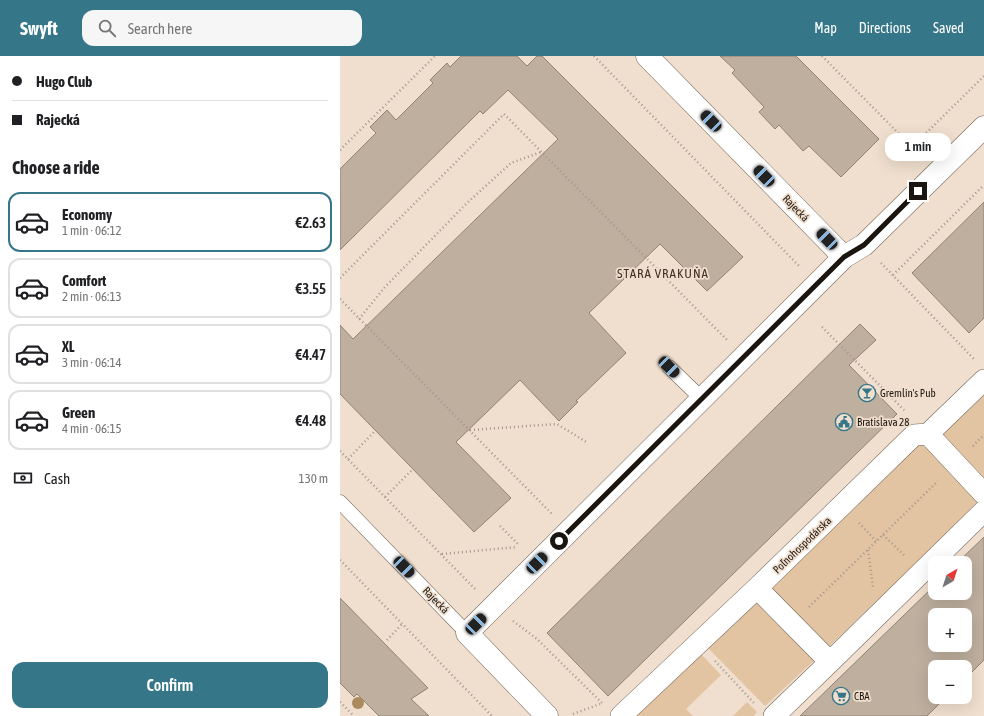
<!DOCTYPE html>
<html lang="en">
<head>
<meta charset="utf-8">
<style>
	body { margin:0; font-family:"Asap Condensed",sans-serif; background:#f6f6f6; color:#202124; height:100vh; display:flex; flex-direction:column; font-size:15px; white-space:nowrap }
	* { box-sizing:border-box; margin:0 }
	p { font-size:13px; color:#757577 }
	.icon { flex:none; width:22px; height:22px; fill:none; stroke:currentColor; stroke-width:2; stroke-linecap:round; stroke-linejoin:round }
	.map { position:relative; flex:1; overflow:hidden }
	.panel { display:flex; flex-direction:column; background:#fff; width:340px }
	.panel>* { flex:none }
	.guide { display:grid; align-content:center; height:88px; padding:0 12px; background:#fff }
	.needle { width:26px; rotate:39deg }
	.fabs { position:absolute; left:588px; top:500px; display:grid; gap:8px }
	.fabs a { display:grid; place-items:center; width:44px; height:44px; border-radius:8px; background:#fff; box-shadow:0 4px 16px #0002; font-size:20px }
	.end { position:absolute; width:18px; height:18px; margin:-9px; border:5px solid #1b150f; background:#fff; box-shadow:0 0 0 2px #fff }
	.from { border-radius:50% }
	.bubble { position:absolute; height:28px; border-radius:12px; background:#fff; box-shadow:0 4px 16px #0002; font-size:13px; font-weight:600; line-height:28px; text-align:center }
	.car { position:absolute; width:12px; height:24px; margin:-12px -6px; border-radius:5px; box-shadow:0 0 3px 1px #0007; background:linear-gradient(#222 24%,#8ab4d8 0 40%,#222 0 76%,#8ab4d8 0 86%,#222 0) }
	.guide b { display:flex; align-items:center; gap:14px; height:38px; font-size:15px }
	.guide b+b { border-top:1px solid #e0e0e0 }
	.guide i { width:10px; height:10px; background:#202124 }
	ul { padding:0; list-style:none }
	li { display:flex; align-items:center; gap:12px; height:60px; margin:0 8px 6px; padding:0 4px; border:2px solid #e0e0e0; border-radius:12px }
	li div { flex:1 }
	li b { display:block; font-size:15px }
	li em { font-style:normal; font-weight:600 }
	li.active { border-color:#357689 }
	li>.icon { width:36px; height:36px; stroke-width:1.5 }
	h2 { padding:0 12px; font-size:18px; line-height:48px }
	.pay { display:flex; align-items:center; gap:10px; height:44px; padding:0 12px; font-size:15px }
	.pay p { margin-inline-start:auto }
	.button { display:flex; gap:8px; margin-top:auto; padding:8px 12px }
	.button a { flex:1; height:46px; border-radius:12px; background:#357689; color:#fff; font-size:16px; font-weight:600; line-height:46px; text-align:center }
	header { display:flex; align-items:center; gap:24px; box-sizing:border-box; height:56px; padding:0 20px; background:#357689; color:#fff }
	header strong { font-size:19px }
	nav { display:flex; gap:22px; margin-inline-start:auto; font-size:14px }
	.search { width:280px; height:36px; background:#f6f6f6; display:flex; align-items:center; gap:10px; box-sizing:border-box; padding:0 14px; border-radius:12px; color:#757577; font-size:15px }
	main { display:flex; flex:1; min-height:0 }
	.map>svg:first-child { display:block }
	.green { fill:#e2c4a2 }
	.building { fill:#beaf9e; stroke:#918272; fill-rule:evenodd }
	.lines { fill:none; stroke-linecap:round; stroke-linejoin:round }
	.service-casing { stroke:#736455; stroke-width:15 }
	.pedestrian-casing { stroke:#736455; stroke-width:22 }
	.minor-casing { stroke:#736455; stroke-width:23 }
	.path { stroke:#a4978a; stroke-width:2.5; stroke-dasharray:1 3; stroke-linecap:butt }
	.service { stroke:#fff; stroke-width:14 }
	.pedestrian { stroke:#fff; stroke-width:21 }
	.minor { stroke:#fff; stroke-width:22 }
	.tree { fill:#ab8a5d }
	.route { stroke:#1b150f; stroke-width:5 }
	.labels { text-anchor:middle; dominant-baseline:central; stroke-width:3.5; stroke-linejoin:round; paint-order:stroke }
	.street-label { font-size:11px; fill:#1b150f; stroke:#f0dfce }
	.poi-label { font-size:11px; fill:#1b150f; stroke:#f0dfce; text-anchor:start }
	.quarter-label { font-size:13px; letter-spacing:1px; fill:#3d3022; stroke:#f0dfce }
</style>
</head>
<body>
<header>
<strong>Swyft</strong>
<div class="search"><svg class="icon" aria-label="search" viewBox="0 0 24 24"><circle cx="10" cy="10" r="6"/><path d="M15 15l6 6"/></svg>Search here</div>
<nav><a>Map</a><a>Directions</a><a>Saved</a></nav>
</header>
<main>
<section class="panel">
<div class="guide">
<b><i class="from"></i>Hugo Club</b>
<b><i></i>Rajecká</b>
</div>
<h2>Choose a ride</h2>
<ul>
<li class="active"><svg class="icon" aria-label="car" viewBox="0 0 24 24"><path d="M5 17H2v-5l4-1 3-4h7l3 4 3 1v5h-3M9 17h6M6 11h13"/><circle cx="7" cy="17" r="2"/><circle cx="17" cy="17" r="2"/></svg><div><b>Economy</b><p>1 min · 06:12</p></div><em>€2.63</em></li>
<li><svg class="icon" aria-label="car" viewBox="0 0 24 24"><path d="M5 17H2v-5l4-1 3-4h7l3 4 3 1v5h-3M9 17h6M6 11h13"/><circle cx="7" cy="17" r="2"/><circle cx="17" cy="17" r="2"/></svg><div><b>Comfort</b><p>2 min · 06:13</p></div><em>€3.55</em></li>
<li><svg class="icon" aria-label="car" viewBox="0 0 24 24"><path d="M5 17H2v-5l4-1 3-4h7l3 4 3 1v5h-3M9 17h6M6 11h13"/><circle cx="7" cy="17" r="2"/><circle cx="17" cy="17" r="2"/></svg><div><b>XL</b><p>3 min · 06:14</p></div><em>€4.47</em></li>
<li><svg class="icon" aria-label="car" viewBox="0 0 24 24"><path d="M5 17H2v-5l4-1 3-4h7l3 4 3 1v5h-3M9 17h6M6 11h13"/><circle cx="7" cy="17" r="2"/><circle cx="17" cy="17" r="2"/></svg><div><b>Green</b><p>4 min · 06:15</p></div><em>€4.48</em></li>
</ul>
<div class="pay"><svg class="icon" aria-label="cash" viewBox="0 0 24 24"><path d="M3 7h18v10H3z"/><circle cx="12" cy="12" r="2"/></svg>Cash<p>130 m</p></div>
<div class="button"><a>Confirm</a></div>
</section>
<div class="map">
<svg width="644" height="660" viewBox="0 0 644 660">
	<rect width="100%" height="100%" fill="#f0dfce"/>
	<path class="green" d="M644 327V443L480 599 425 650 367 591Z
		M360 597 381 619 346 653 353 660H297Z
		M407 646 417 656 414 660H393Z"/>
	<path class="building" d="M121 0H177L187 10 197 0H202L403 201 367 235 320 188 249 257 286 297 236 345 238 346 219 365 180 324 116 386 171 442 134 476 0 338V269L13 283 218 83 168 34 143 58 140 55 0 194V113L36 77 30 71 47 54 56 64 93 27 90 24 107 7 110 11Z
		M380 0H456L539 83 501 121 469 90 463 95 439 69 435 73 419 56 424 51 392 17 395 14Z
		M644 146V262L629 277 572 217Z
		M520 268 536 284 509 309 557 358 268 640 207 577Z
		M644 481V604L625 623V611H595V641H606L587 660H460L595 529V537H625V507H617ZM595 559H625V589H595Z
		M0 542 88 632 71 643 89 660H39L17 638 14 641 0 627Z"/>
	<g class="lines">
		<defs>
			<path id="service" d="M329 311 362 343
				M0 446 127 577"/>
			<path id="pedestrian" d="M588 378 644 438
				M417 532 490 606
				M281 660 417 532 574 379 588 378 644 324
				M434 660 490 606 644 455"/>
			<path id="minor" d="M307 0 504 201
				M207 660 127 577 504 201 524 189 644 71"/>
		</defs>
		<use href="#service" class="service-casing"/>
		<use href="#pedestrian" class="pedestrian-casing"/>
		<use href="#minor" class="minor-casing"/>
		<path class="path" d="M254 0 459 210
			M482 0 572 91 644 20
			M0 94 95 0
			M541 207 634 303
			M553 219 644 129
			M0 222 164 58 387 284
			M0 243 212 458
			M19 263 45 231 126 148 171 107 201 96
			M482 271 566 356
			M130 374 217 368 248 387
			M633 390 644 379
			M0 395 136 534
			M8 403 35 375
			M45 441 73 413
			M519 467 536 485
			M160 470 179 489
			M543 479 564 499
			M528 494 533 531
			M102 498 177 491
			M0 504 152 660
			M469 551 598 425
			M173 565 197 583 262 647
			M47 584 62 568
			M375 605 414 647
			M0 646 14 660
			M233 658 260 648"/>
		<use href="#service" class="service"/>
		<use href="#pedestrian" class="pedestrian"/>
		<use href="#minor" class="minor"/>
	</g>
	<circle class="tree" cx="18" cy="647" r="6"/>
	<g class="lines">
		<path class="route" d="M219 485 504 201 524 189 578 135"/>
	</g>
	<defs>
		<symbol id="bar-ring" viewBox="-11 -11 22 22"><circle r="9.5" fill="#f0dfce" stroke="#357689" stroke-width="1.5"/><path d="M-6-5H6L.8 .8V4.5H3.5V6h-7V4.5H-.8V.8Z" fill="#357689"/></symbol>
		<symbol id="civic-ring" viewBox="-11 -11 22 22"><circle r="9.5" fill="#f0dfce" stroke="#357689" stroke-width="1.5"/><path d="M-.6-6.5H3V-4.5H.6V-3L4-1V1h2V6H-6V1h2V-1L-.6-3ZM-1.2 2.5V6h2.4V2.5Z" fill="#357689"/></symbol>
		<symbol id="supermarket-ring" viewBox="-11 -11 22 22"><circle r="9.5" fill="#f0dfce" stroke="#357689" stroke-width="1.5"/><path d="M-6-5.5h2.5l.6 2H6L4.5 2H-2.5L-4.4-4H-6ZM-1.5 3.2a1.3 1.3 0 1 0 .1 0ZM3 3.2a1.3 1.3 0 1 0 .1 0Z" fill="#357689"/></symbol>
	</defs>
	<g fill-rule="evenodd">
		<use href="#bar-ring" x="517" y="327" width="20" height="20"/>
		<use href="#civic-ring" x="494" y="356" width="20" height="20"/>
		<use href="#supermarket-ring" x="491" y="630" width="20" height="20"/>
	</g>
	<g class="labels">
		<g class="street-label">
			<text transform="translate(456 152) rotate(46)">Rajecká</text>
			<text transform="translate(462 489) rotate(-44)">Poľnohospodárska</text>
			<text transform="translate(96 544) rotate(46)">Rajecká</text>
		</g>
		<g class="poi-label">
			<text x="540" y="337">Gremlin's Pub</text>
			<text x="517" y="366">Bratislava 28</text>
			<text x="514" y="640">CBA</text>
		</g>
		<g class="quarter-label">
			<text x="323" y="217">STARÁ VRAKUŇA</text>
		</g>
	</g>
</svg>
<div class="fabs">
<a><svg class="needle" viewBox="-14 -14 28 28"><path d="M0-13l5 13h-10z" fill="#e53935"/><path d="M0 13l5-13h-10z" fill="#757577"/></svg></a>
<a>+</a>
<a>−</a>
</div>
<i class="end from" style="left:219px;top:485px"></i>
<i class="end" style="left:578px;top:135px"></i>
<div class="bubble" style="left:545px;top:77px;width:66px">1 min</div>
<i class="car" style="left:371px;top:65px;rotate:316deg"></i>
<i class="car" style="left:424px;top:120px;rotate:316deg"></i>
<i class="car" style="left:487px;top:183px;rotate:316deg"></i>
<i class="car" style="left:329px;top:311px;rotate:135deg"></i>
<i class="car" style="left:197px;top:507px;rotate:45deg"></i>
<i class="car" style="left:64px;top:511px;rotate:136deg"></i>
<i class="car" style="left:136px;top:568px;rotate:45deg"></i>
</div>
</main>
</body>
</html>
